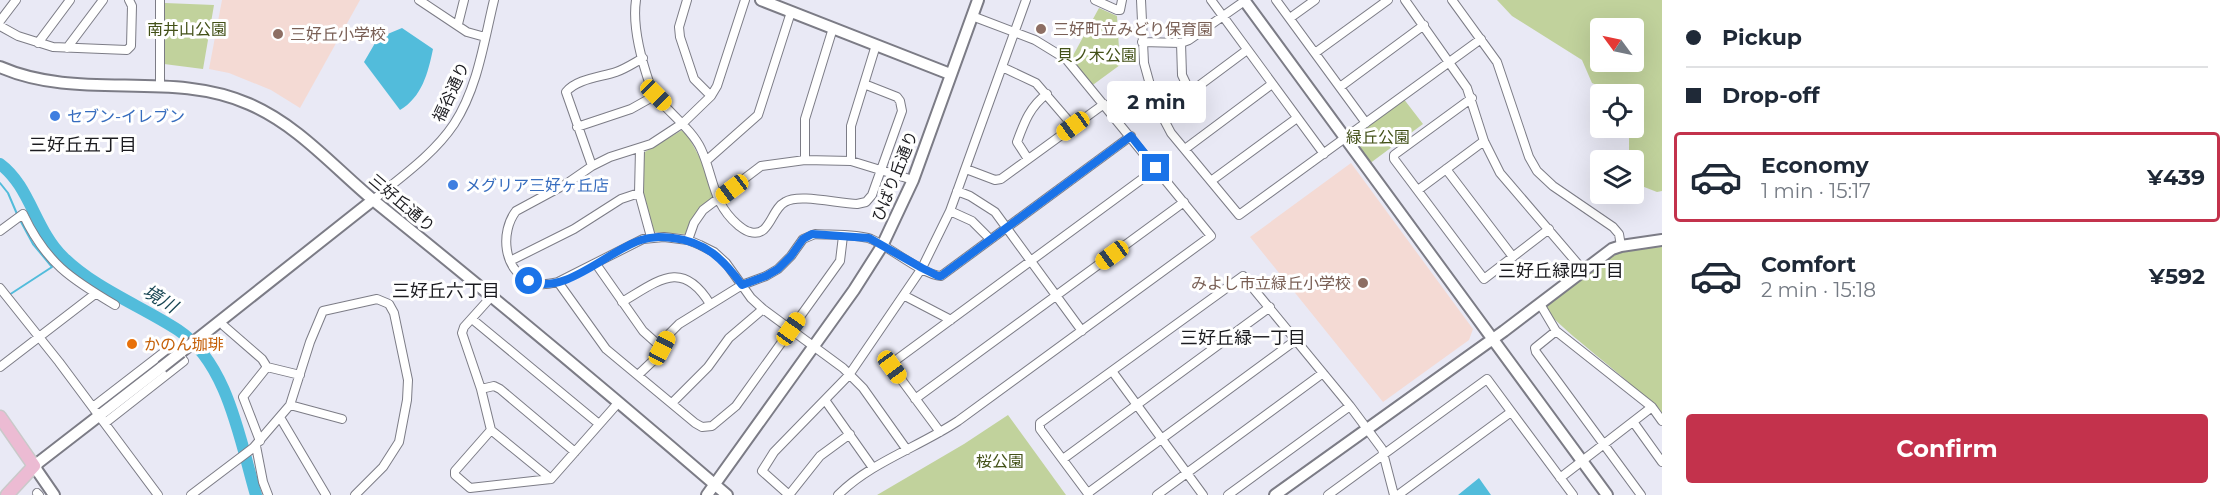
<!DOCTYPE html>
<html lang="en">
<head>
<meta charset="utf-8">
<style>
	body { margin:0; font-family:Montserrat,"Noto Sans JP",sans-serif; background:#f6f6f7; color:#1f2937; height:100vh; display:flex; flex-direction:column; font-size:22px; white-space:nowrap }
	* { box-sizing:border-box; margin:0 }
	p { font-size:20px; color:#747a83 }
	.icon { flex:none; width:33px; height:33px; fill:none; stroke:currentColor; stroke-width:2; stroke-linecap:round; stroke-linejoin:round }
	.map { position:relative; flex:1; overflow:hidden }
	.sheet { display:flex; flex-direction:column; background:#fff; width:570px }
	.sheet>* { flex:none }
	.top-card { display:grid; align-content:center; height:132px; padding:0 24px; background:#fff }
	.needle { width:39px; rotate:303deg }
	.tools { position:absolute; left:1590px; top:18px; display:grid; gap:12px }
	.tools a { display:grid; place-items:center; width:54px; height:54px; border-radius:6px; background:#fff; box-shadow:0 6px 24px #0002; font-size:30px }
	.end { position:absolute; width:27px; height:27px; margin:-14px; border:8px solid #1a73e8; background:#fff; box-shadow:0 0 0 3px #fff }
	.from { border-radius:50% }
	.bubble { position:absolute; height:42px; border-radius:6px; background:#fff; box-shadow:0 6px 24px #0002; font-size:20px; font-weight:700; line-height:42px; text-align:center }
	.car { position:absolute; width:18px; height:36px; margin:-18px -9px; border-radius:8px; box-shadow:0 0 4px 2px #0007; background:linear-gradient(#f5c518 24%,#345 0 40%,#f5c518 0 76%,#345 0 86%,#f5c518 0) }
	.top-card b { display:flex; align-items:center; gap:21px; height:57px; font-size:22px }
	.top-card b+b { border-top:2px solid #e0e1e3 }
	.top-card i { width:15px; height:15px; background:#1f2937 }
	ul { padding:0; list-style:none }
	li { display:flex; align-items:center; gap:18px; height:90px; margin:0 12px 9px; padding:0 12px; border:3px solid transparent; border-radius:6px }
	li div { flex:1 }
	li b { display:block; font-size:22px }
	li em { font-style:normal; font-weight:700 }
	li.on { border-color:#c3324c }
	li>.icon { width:54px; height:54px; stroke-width:1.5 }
	.primary-button { display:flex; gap:12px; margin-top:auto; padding:12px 24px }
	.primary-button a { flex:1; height:69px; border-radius:6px; background:#c3324c; color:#fff; font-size:24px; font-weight:700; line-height:69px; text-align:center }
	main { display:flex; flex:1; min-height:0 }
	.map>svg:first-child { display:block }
	.education { fill:#f4dad4 }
	.green { fill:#c1d29c; fill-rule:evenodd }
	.water { fill:#52bcdb }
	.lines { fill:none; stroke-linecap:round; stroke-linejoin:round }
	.stream { stroke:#52bcdb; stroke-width:2 }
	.river { stroke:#52bcdb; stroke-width:12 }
	.street-casing { stroke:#7c7c86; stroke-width:10 }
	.secondary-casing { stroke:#7c7c86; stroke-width:14 }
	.primary-casing { stroke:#c9c9c9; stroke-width:15 }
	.street { stroke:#fff; stroke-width:8 }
	.secondary { stroke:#fff; stroke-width:10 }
	.primary { stroke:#ecbbd3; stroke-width:12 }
	.secondary-bridge-casing { stroke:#7c7c86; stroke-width:14; stroke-linecap:butt }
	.secondary-bridge { stroke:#fff; stroke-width:10 }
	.route { stroke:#1a73e8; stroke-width:8 }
	.education-dot { fill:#8d6e63; stroke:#fff; stroke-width:2 }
	.shop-dot { fill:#3f7fe0; stroke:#fff; stroke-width:2 }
	.food-dot { fill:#e8710a; stroke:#fff; stroke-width:2 }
	.labels { text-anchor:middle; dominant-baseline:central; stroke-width:6; stroke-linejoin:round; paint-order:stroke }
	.park-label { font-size:16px; fill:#435118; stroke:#fff }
	.education-label { font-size:16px; fill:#785e54; stroke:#fff; text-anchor:start }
	.street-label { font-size:16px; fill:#1c1c20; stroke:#fff }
	.shop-label { font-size:16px; fill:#366cbe; stroke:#fff; text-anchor:start }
	.food-label { font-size:16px; fill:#c56008; stroke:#fff; text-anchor:start }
	.neighbourhood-label { font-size:18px; fill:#1c1c20; stroke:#fff }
	.water-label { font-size:18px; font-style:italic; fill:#184654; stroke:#fff }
</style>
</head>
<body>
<main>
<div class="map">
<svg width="1662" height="495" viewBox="0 0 1662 495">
	<rect width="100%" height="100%" fill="#e9e9f5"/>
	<path class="education" d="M222 0H360L300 108 271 90 229 73 209 69Z
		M1351 163 1473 329 1469 340 1383 402 1250 237Z"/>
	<path class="green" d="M1497 0H1662V191L1657 192 1634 183V160H1629V128H1634V94H1617L1592 83 1582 60 1512 16ZM1600 28H1634V62H1600Z
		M165 3 214 5 203 69 164 64Z
		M1099 8 1117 16 1120 65 1090 87 1070 61Z
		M1403 98 1423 124 1369 164 1348 138Z
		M684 129 700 158 715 197C699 206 693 219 685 234L651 232 643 190V153Z
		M1662 247V416C1628 376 1581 347 1544 309 1567 285 1597 261 1629 249 1638 246 1652 248 1662 247Z
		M1008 415 1066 495H877L964 444Z"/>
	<path class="water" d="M402 28 433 49C428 73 422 97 400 110L364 62 378 38Z
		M1479 478 1491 495H1458Z"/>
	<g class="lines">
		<path class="stream" d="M0 183 8 193 17 214
			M9 295 52 267 33 244 20 220"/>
		<path class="river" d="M0 164C30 186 35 230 63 257 94 288 141 306 178 330 228 363 240 441 256 495"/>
		<defs>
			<path id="street" d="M160 0V86
				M419 0 467 32 485 37
				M636 0C632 27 641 59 650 85 657 105 690 125 701 149 714 177 712 203 738 225 742 228 745 231 750 232 770 238 771 209 785 202 799 193 839 204 857 204L866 202 872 195 902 111 900 101 897 97 864 84
				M687 0 679 27 680 37 694 79 711 96
				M745 0 717 86 711 96 683 123 651 144 610 157 592 166 566 184 516 211C500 232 503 270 530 281 540 286 548 284 558 282L643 239 664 237 688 240 700 245 714 252 726 263 751 298 763 309 843 368 863 388 907 450
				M1095 0 1117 10H1120L1122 0
				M1141 0 1144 63 1152 92 1161 114 1171 133 1239 215 1481 39
				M1211 0 1324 154
				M1276 0 1366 123
				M1405 0 1467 88 1484 141 1500 173 1583 270
				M1452 0 1497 62 1529 157 1537 171 1553 186 1613 227 1619 234 1621 246
				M1290 18 1315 0
				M0 21 16 0
				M458 24 464 0
				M0 26 18 36 53 47 127 50 131 46 132 6 129 0
				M1142 42 1181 43 1189 40 1246 0
				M38 43 70 0
				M1181 43 1182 75 1190 92
				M67 48 103 0
				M1315 53 1388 0
				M1002 67 1036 83 1073 126
				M1340 87 1424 25
				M1472 98 1394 155V159L1484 279 1549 229
				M1161 114 1247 50
				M577 127 631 109 656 95
				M640 149 639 193 651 237
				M1185 149 1272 84
				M1028 159 1017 142C1024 123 1030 106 1047 94
				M805 160V119L833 28
				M706 161 758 115 791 12
				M851 161V126L876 45
				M592 166 566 92C576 79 601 77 616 72 625 69 634 63 643 58
				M966 169 995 180 1001 179 1104 104
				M1446 169 1513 257
				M1211 181 1297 118
				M1418 190 1484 141
				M957 191 970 196 995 212 1082 331
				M373 200C401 177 434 154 454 124 478 87 484 41 494 0
				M950 211 972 221 990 239
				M0 231 23 214C46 263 71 279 115 305
				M688 240 694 223 703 210 761 166 805 160 851 161 913 180
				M512 260 574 229 621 199 639 193
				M596 264 643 331 662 348
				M558 282 606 349 695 423 702 427 712 426 736 406 840 261 843 236
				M0 288 59 362 158 495
				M905 296 951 320
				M491 297 464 327 462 333 481 389 491 430 455 471V475L470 488 551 479 618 403
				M622 302C658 281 682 258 710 304
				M1540 304 1556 331 1652 407 1662 421
				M472 319 599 424
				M224 326 262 359 267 367 300 375
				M1556 331 1535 348 1536 352 1641 495
				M0 367 95 294
				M1112 371 1203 495
				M638 375 657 357 669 334 679 324 742 285 766 276 778 269 791 256 803 239 815 234C830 235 858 234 871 239 890 247 923 275 941 276L1131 136
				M481 389 494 386 500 389 575 452
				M915 399 1184 202
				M825 400 873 468
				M672 403 708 367 729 338 763 309
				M290 405 342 419
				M93 407 172 346 184 361 105 423
				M281 419 326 495
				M1634 423 1662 462
				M491 430 551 479
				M940 432 892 367V363L1157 168
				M850 434 820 456 789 495 762 471 774 452 849 375 922 268 950 211 1026 0
				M260 441 243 397 267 367
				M256 446 263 482 268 495
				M1063 459 1270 307
				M1560 478 1652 407
				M37 493 39 495
				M1088 493 1296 340
				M191 495 253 448 290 405 310 342 323 311 377 299 389 304 394 313 408 380 407 400 399 442 383 467 355 495
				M838 495C871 462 919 447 958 421L1211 236 1066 59 1035 40 972 16
				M1089 495 1040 429V423L1243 276 1350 406 1382 449 1394 495
				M1157 495 1323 373
				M1228 495 1350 406
				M1328 495 1487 379 1573 495
				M1398 495 1511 412"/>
			<path id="secondary" d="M761 0 950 74
				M1244 0 1607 495
				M0 67C80 102 170 69 249 104 300 126 336 170 378 204 496 299 612 396 727 495
				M181 352 373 200
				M54 495 34 466 162 367
				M707 495 854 290 882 246 913 180 978 0
				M1275 495 1504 331 1612 249 1621 246 1662 240"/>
			<path id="primary" d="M0 417 34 466 7 495"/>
		</defs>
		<use href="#street" class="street-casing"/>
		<use href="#secondary" class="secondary-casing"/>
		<use href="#primary" class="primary-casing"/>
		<use href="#street" class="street"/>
		<use href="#secondary" class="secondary"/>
		<use href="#primary" class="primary"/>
		<defs>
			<path id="secondary-bridge" d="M162 367 181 352"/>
		</defs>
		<use href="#secondary-bridge" class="secondary-bridge-casing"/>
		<use href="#secondary-bridge" class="secondary-bridge"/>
	</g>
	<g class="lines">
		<path class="route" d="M529 281C565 296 607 251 641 240 652 236 662 237 673 238 706 242 723 259 742 285L766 276 778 269 791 256 803 239 812 234 869 238 922 268 938 276H941L1131 136 1156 168"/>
	</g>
	<g class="education-dot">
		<circle cx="1041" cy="29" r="6"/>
		<circle cx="278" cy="34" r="6"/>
		<circle cx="1363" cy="283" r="6"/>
	</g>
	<g class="shop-dot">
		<circle cx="55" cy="116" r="6"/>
		<circle cx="453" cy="185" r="6"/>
	</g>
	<circle class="food-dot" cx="132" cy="344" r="6"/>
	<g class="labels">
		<g class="park-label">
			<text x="187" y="29">南井山公園</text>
			<text x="1097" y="55">貝ノ木公園</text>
			<text x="1378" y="137">緑丘公園</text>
			<text x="1000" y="461">桜公園</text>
		</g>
		<g class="education-label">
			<text x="1053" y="29">三好町立みどり保育園</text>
			<text x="290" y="34">三好丘小学校</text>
			<text x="1351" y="283" text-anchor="end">みよし市立緑丘小学校</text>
		</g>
		<g class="street-label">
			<text transform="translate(451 92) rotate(-65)">福谷通り</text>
			<text transform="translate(895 176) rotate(-68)">ひばり丘通り</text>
			<text transform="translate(402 203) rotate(40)">三好丘通り</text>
		</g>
		<g class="shop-label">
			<text x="67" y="116">セブン-イレブン</text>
			<text x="465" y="185">メグリア三好ヶ丘店</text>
		</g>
		<g class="food-label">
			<text x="144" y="344">かのん珈琲</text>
		</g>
		<g class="neighbourhood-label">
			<text x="83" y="145">三好丘五丁目</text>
			<text x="1561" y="271">三好丘緑四丁目</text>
			<text x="446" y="291">三好丘六丁目</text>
			<text x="1243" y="338">三好丘緑一丁目</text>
		</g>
		<g class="water-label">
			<text transform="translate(160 299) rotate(31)">境川</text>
		</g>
	</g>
</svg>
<div class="tools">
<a><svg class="needle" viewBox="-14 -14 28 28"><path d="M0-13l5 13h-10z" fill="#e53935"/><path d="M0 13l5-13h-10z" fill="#747a83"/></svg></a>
<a><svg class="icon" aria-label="locate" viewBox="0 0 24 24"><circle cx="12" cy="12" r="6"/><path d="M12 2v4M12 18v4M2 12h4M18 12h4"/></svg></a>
<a><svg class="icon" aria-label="layers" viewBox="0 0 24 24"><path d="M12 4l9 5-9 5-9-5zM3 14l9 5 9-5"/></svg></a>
</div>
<i class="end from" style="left:529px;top:281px"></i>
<i class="end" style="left:1156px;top:168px"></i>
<div class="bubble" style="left:1107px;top:81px;width:99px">2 min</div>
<i class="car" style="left:656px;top:95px;rotate:135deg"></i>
<i class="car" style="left:1073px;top:126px;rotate:234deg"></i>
<i class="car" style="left:732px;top:189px;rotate:233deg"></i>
<i class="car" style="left:1112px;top:255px;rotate:234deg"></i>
<i class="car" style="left:791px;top:329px;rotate:35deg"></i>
<i class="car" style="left:662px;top:348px;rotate:28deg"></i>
<i class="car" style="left:892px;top:367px;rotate:144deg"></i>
</div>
<section class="sheet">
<div class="top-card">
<b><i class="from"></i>Pickup</b>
<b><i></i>Drop-off</b>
</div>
<ul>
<li class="on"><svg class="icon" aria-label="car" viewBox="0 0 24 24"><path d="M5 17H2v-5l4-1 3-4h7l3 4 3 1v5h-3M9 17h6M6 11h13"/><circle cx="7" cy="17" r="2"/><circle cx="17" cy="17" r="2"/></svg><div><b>Economy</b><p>1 min · 15:17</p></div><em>¥439</em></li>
<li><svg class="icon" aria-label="car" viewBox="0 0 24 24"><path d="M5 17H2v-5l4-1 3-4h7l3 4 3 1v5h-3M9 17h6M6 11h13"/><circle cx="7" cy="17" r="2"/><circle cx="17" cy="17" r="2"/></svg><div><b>Comfort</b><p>2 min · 15:18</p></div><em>¥592</em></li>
</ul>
<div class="primary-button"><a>Confirm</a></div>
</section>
</main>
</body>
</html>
